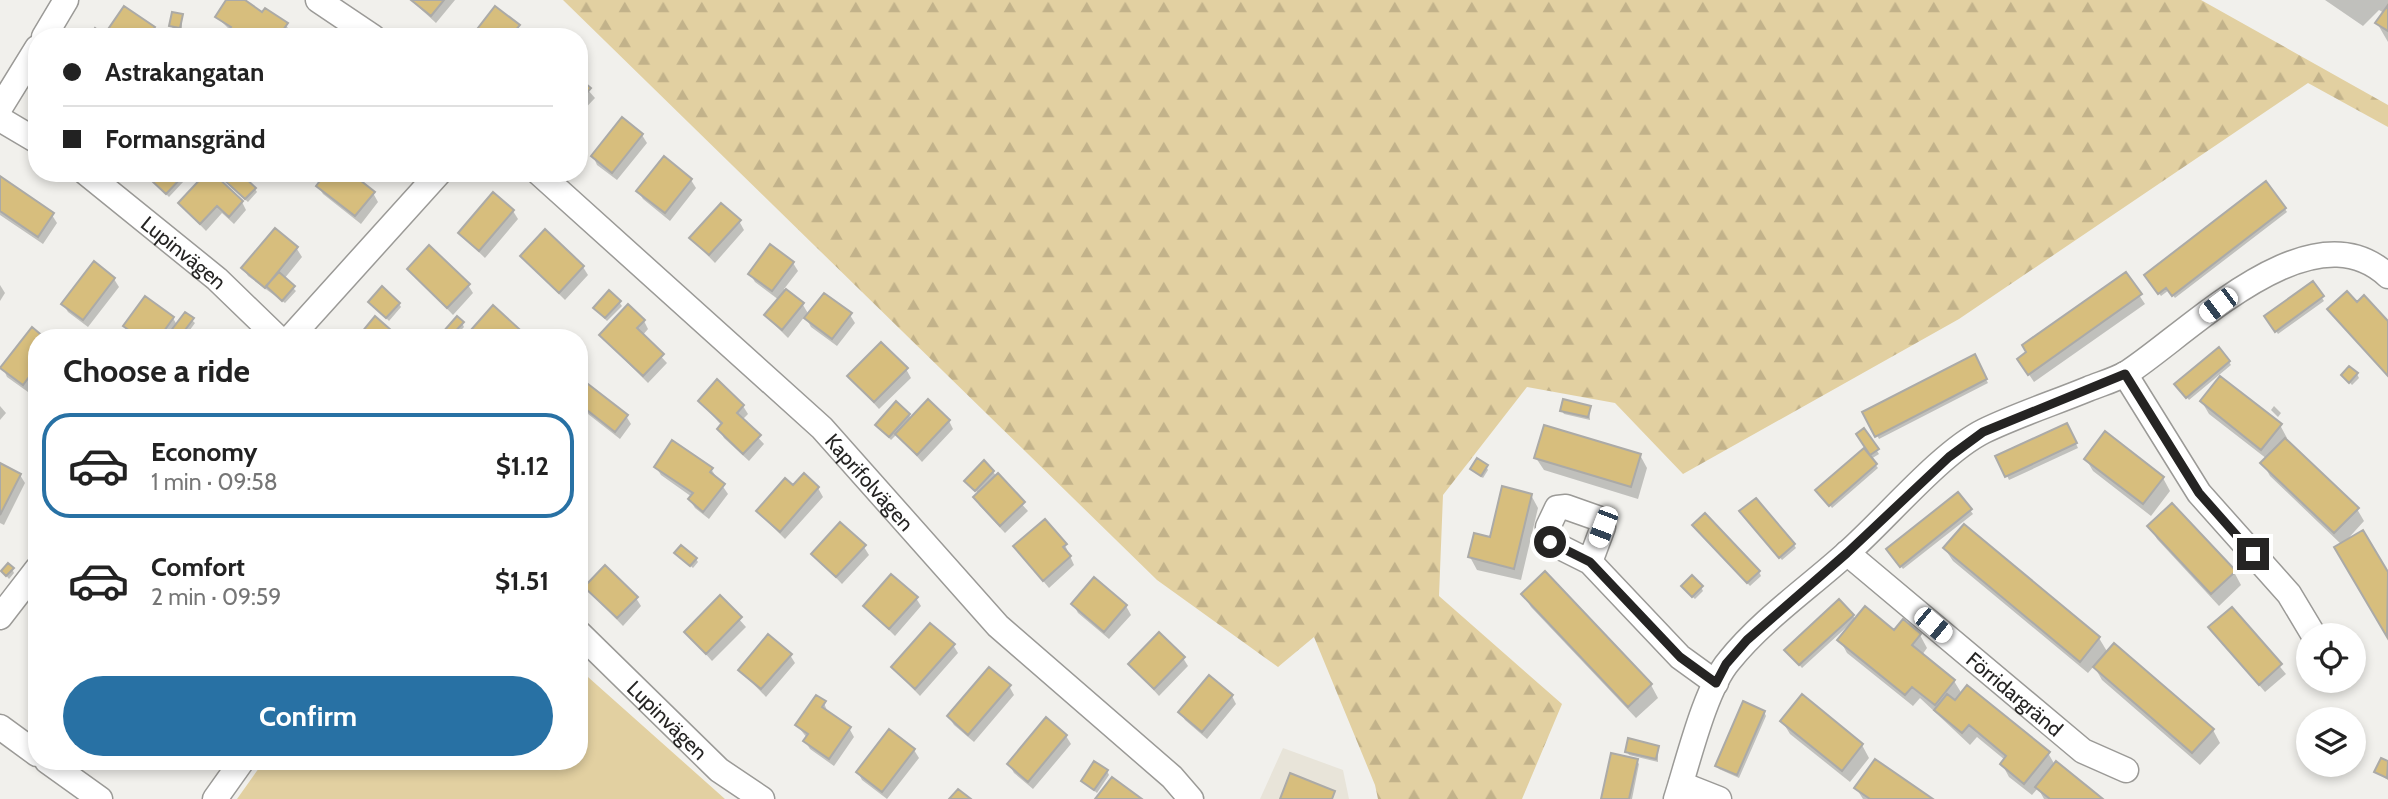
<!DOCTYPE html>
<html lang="en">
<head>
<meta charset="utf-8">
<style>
	body { margin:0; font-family:Cabin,sans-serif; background:#f6f6f6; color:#222; height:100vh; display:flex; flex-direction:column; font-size:26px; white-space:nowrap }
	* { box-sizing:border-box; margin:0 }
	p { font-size:23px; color:#767676 }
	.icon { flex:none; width:38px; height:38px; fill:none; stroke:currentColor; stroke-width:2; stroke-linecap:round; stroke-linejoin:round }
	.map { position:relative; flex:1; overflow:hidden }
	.panel { position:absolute; left:28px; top:329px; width:560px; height:441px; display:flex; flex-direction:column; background:#fff; border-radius:28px; box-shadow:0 4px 10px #0003 }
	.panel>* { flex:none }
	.banner { position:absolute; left:28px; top:28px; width:560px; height:154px; border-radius:28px; box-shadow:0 4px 10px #0003; display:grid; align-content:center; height:154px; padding:0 35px; background:#fff }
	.controls { position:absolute; left:2296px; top:623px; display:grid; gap:14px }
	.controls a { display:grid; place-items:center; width:70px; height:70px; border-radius:50%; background:#fff; box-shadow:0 4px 10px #0003; font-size:35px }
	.end { position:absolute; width:32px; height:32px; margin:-16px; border:9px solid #252423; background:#fff; box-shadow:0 0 0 4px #fff }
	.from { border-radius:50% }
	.car { position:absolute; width:21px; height:42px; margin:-21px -10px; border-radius:9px; box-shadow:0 0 5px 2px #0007; background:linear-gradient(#fff 24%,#345 0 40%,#fff 0 76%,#345 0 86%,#fff 0) }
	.banner b { display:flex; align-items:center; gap:24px; height:66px; font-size:26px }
	.banner b+b { border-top:2px solid #e0e0e0 }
	.banner i { width:18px; height:18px; background:#222 }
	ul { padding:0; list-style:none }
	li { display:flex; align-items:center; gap:21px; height:105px; margin:0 14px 10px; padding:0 21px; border:4px solid transparent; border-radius:28px }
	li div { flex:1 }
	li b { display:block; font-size:26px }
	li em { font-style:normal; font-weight:700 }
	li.current { border-color:#2871a4 }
	li>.icon { width:63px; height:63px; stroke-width:1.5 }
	h2 { padding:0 35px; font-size:32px; line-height:84px }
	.action { display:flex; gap:14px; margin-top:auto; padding:14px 35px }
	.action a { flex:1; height:80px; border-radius:42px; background:#2871a4; color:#fff; font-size:28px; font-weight:700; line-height:80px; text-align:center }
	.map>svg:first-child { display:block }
	.built { fill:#e8e4d9 }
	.forest { fill:url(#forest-firs) }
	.park { fill:#e2d0a1 }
	.shadow { fill:#0003 }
	.building { fill:#d7be7d; stroke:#abaaa7; stroke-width:2 }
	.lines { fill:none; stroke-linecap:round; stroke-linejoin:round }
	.street-casing { stroke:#9b9a97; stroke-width:27 }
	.street { stroke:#fff; stroke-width:24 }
	.route { stroke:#252423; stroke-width:9 }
	.labels { text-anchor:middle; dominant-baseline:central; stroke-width:7; stroke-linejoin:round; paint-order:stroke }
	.street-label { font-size:21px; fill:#252423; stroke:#f1f0ec }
</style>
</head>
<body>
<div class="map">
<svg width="2388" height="799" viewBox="0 0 2388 799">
	<defs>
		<pattern id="forest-firs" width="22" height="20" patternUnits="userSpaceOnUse" patternTransform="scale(1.75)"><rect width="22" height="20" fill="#e2d0a1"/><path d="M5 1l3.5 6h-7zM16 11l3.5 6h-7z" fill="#c2b28a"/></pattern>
	</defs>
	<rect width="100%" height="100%" fill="#f1f0ec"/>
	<path class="built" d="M1283 748 1343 770 1349 799H1260Z"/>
	<path class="forest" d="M563 0H2201L2388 105V127L2308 83 1959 319 1683 474 1615 403 1527 387 1443 495 1439 596 1562 704 1522 799H1378L1375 785 1314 637 1278 667 1157 580Z"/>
	<path class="park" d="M579 669 725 799H237L264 761H579Z"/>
	<path class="shadow" d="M228 0H241L262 14 286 25 291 33 288 37H226L230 30 217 17Z
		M411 0H455L436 23Z
		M2325 0H2388V42L2377 23 2384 13 2379 10 2363 26Z
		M182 15V31L173 29 171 25Z
		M518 26 521 37H473Z
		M153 28 158 37H106Z
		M579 80 595 98 579 115Z
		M642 135 647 143 617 180 597 165 593 156Z
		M182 177 184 181 169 197 157 185Z
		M0 179 52 215 57 223 43 244 0 215Z
		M691 180 696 188 670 221 643 199 638 191Z
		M227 183 255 189 257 192 248 202Z
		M318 186 373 193 378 202 361 224 323 194Z
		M242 202 246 210 234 224 222 213 206 231 180 204Z
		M2285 209 2287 212 2175 298 2169 290 2161 296 2148 279Z
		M513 211 518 219 485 258 460 234Z
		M739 221 744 230 715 263 691 238Z
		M275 230 297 249 302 257 284 279 296 291 285 303 248 276 243 268Z
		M522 257 583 267 588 275 565 300Z
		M793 263 798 271 784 289 803 305 809 315H850L855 323 837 346 811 327 805 316 788 338 766 316 779 300 755 282 750 274Z
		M409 269 468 285 473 293 453 315Z
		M2125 274 2145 304 2034 382 2024 367Z
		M114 279 119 287 88 327 68 312 63 304Z
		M2313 284 2324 301 2278 334 2266 317Z
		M0 285 5 293 0 301Z
		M146 298 173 318 177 325 185 314 195 323 184 338 173 333 170 338H135L125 326Z
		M370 302 399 304 401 307 389 321Z
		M619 302 622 306 607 321 597 311Z
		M2357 304 2388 324V377L2329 310Z
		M644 321 648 329 642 336 667 363 648 383 601 336Z
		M462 323 464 327 454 338H449Z
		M37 338V380L28 392 7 377 3 368Z
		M1974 357 1988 383 1879 439 1865 413Z
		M2229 362 2231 365 2189 400 2179 388Z
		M906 369 911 378 879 409 849 376Z
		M2357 374 2359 378 2352 385 2343 375Z
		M579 381 626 416 631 424 620 439 588 414 579 426Z
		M700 401 743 406 748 414 742 420 764 444 749 461 724 438 719 429 722 426Z
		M2202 402 2280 425 2287 438 2285 441 2357 509 2364 521 2345 542 2363 532 2388 576V636L2336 548 2342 545 2270 476 2263 463 2267 459 2209 414Z
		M0 406 6 413 0 420Z
		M2274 406 2281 413 2278 417 2271 410Z
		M1589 407 1590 420 1564 414 1562 411Z
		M909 415 911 419 949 421 953 429 922 462 897 434 891 440 877 425Z
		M2067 425 2078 448 2009 480 1998 457Z
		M1864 431 1879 454 1871 459 1878 468 1832 508 1818 490 1867 448Z
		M2105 434 2163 478 2170 491 2151 516 2093 471 2086 459Z
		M1640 455 1647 468 1638 499 1544 470 1536 458Z
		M0 465 20 475 25 483 4 525 0 523Z
		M1486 466 1488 470 1483 478 1472 469Z
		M656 467 711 469 728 494 709 519 695 508 690 500 692 497 661 475Z
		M993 472 1028 511 1005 533 979 505 975 497 979 494 969 484Z
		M793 488H818L823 497 785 539 758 512Z
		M1958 494 1973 514 1903 569 1890 553Z
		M1531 495 1538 508 1521 580 1477 570 1470 557Z
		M1705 515 1759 572 1761 576 1750 586 1696 528Z
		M1743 515 1794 545 1796 548 1782 560Z
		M2150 526 2234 572 2241 585 2219 606 2157 539Z
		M1065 545 1074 565 1049 588 1015 547Z
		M864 547 869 555 842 584 813 554Z
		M1945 549 2099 638 2108 653 2213 730 2220 743 2200 765 2102 680 2094 666 2088 673 1953 561Z
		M676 553 696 559 698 562 693 568Z
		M12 569 14 573 9 579 3 572Z
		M1094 580 1126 606 1131 615 1109 639 1078 613 1073 604Z
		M1701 587 1703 591 1695 599 1685 590Z
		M586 588 636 598 641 606 623 626Z
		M1523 594 1651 685 1658 698 1636 718 1531 607Z
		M720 598 746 627 712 661 686 632Z
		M916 598 921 606 895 636 865 606Z
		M2232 609 2286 674 2265 692 2211 628Z
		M1853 616 1856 620 1894 632 1920 635 1927 648 1922 655 1954 681 1962 694 2048 753 2055 765 2101 799H2044L2038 788 2032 795 2009 777 2002 764 2005 760 1977 737 1970 745 1920 698 1913 706 1847 653 1840 640 1851 623 1802 668 1789 653Z
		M953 645 958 653 920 696 893 668Z
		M790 655 795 663 766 697 740 670Z
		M1183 658 1188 666 1159 696 1131 665Z
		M1009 686 1014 695 974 742 954 725 949 717Z
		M1232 696 1236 704 1207 739 1185 720 1180 712Z
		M1802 697 1862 745 1869 758 1850 782 1790 734 1782 721Z
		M824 703 828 713 849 728 854 737 834 766 810 749 805 741 807 738 797 725Z
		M1764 712 1766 716 1739 778 1719 769 1717 766Z
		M1066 736 1071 744 1033 789 1014 773 1009 764Z
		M1658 748V762L1629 755 1627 751Z
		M914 750 919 758 887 799 862 780 858 772Z
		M2382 760 2388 763V780L2376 772Z
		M139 761H156L151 769Z
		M1637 761 1639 764 1632 799H1603Z
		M1107 771 1109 775 1097 793 1083 781Z
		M1856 788 1930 799H1863Z"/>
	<path class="building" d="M226 0H245L262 12 265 8 288 23 278 37H224L231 27 215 17Z
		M411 0H444L431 16Z
		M2388 5V31L2375 23Z
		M124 6 155 27 148 37H89L95 28 104 35Z
		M495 6 520 25 510 37H471Z
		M172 12 183 14 180 28 169 26Z
		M579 78 591 88 579 102Z
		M622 117 643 134 612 173 591 156Z
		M664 156 692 179 665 213 636 191Z
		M160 173H180L183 176 166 194 152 181Z
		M206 173H213L243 201 229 217 217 206 200 224 178 203Z
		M228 173H240L256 188 245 199 223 179Z
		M326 173H351L375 192 355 216 316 186Z
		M0 176 54 213 38 237 0 211Z
		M2266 181 2286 208 2172 296 2166 288 2158 294 2144 275Z
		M493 192 514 210 479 251 458 233Z
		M721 203 741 220 709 255 689 238Z
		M275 228 298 247 265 288 241 268Z
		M545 229 584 266 559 293 520 256Z
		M770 244 794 262 772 291 748 274Z
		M429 245 470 284 447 308 407 269Z
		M94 261 115 278 83 320 61 304Z
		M279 272 295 286 282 301 266 286Z
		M2126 272 2142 294 2028 375 2017 359 2026 352 2022 345Z
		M2313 281 2324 296 2275 332 2264 316Z
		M382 286 400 303 386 318 368 302Z
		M786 289 804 303 782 330 764 315Z
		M609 290 621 301 605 318 593 308Z
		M2347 291 2357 302 2364 295 2388 321V376L2327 309Z
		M824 293 852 313 832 339 804 318Z
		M145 296 174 317 159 338H140L123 326Z
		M628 304 645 320 637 328 664 354 643 376 599 335Z
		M493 305 529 338H480L471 330Z
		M185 312 194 318 179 338 170 332Z
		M375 316 400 338H357Z
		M457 316 464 322 449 338 443 332Z
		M32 327 45 338H37V366L23 385 0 368Z
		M881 342 908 368 874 402 847 376Z
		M2219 347 2230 361 2186 398 2174 384Z
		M1975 354 1987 379 1875 437 1862 412Z
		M2349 366 2358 373 2349 383 2341 375Z
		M2220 376 2282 424 2261 450 2200 401Z
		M579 377 628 415 615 432 583 407 579 412Z
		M717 379 744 405 737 413 761 435 743 454 717 429 722 423 698 401Z
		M928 399 950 420 917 455 895 434Z
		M1563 399 1591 406 1588 417 1560 411Z
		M896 401 910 414 889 437 875 425Z
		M2067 423 2077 443 2005 477 1995 456Z
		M1544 425 1641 454 1631 487 1534 458Z
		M1864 428 1879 449 1870 455 1856 434Z
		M2105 431 2164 477 2143 504 2084 459Z
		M2285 438 2359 508 2334 533 2260 463Z
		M672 440 713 468 710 472 725 484 703 512 688 499 693 493 654 467Z
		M1864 448 1877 464 1829 506 1815 490Z
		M1477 458 1488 465 1481 476 1470 469Z
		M984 460 994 471 975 491 964 481Z
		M0 463 21 474 0 515Z
		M804 473 819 487 780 532 756 511 785 478 793 485Z
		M998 473 1025 502 1000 526 973 497Z
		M1502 486 1532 494 1514 569 1468 557 1474 533 1490 537Z
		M1958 492 1972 509 1900 567 1886 549Z
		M1756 498 1795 544 1779 558 1739 511Z
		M2172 503 2236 571 2211 594 2147 526Z
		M1705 513 1760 571 1747 583 1692 525Z
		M1045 519 1067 544 1063 547 1071 556 1043 581 1013 546Z
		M840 522 866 545 836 577 811 554Z
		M1964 524 2100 637 2080 662 1943 548Z
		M2363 530 2388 572 2387 637 2334 547Z
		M681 545 697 558 690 566 674 553Z
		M8 563 14 568 6 576 1 571Z
		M605 565 638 597 617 618 584 587Z
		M1545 571 1652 684 1628 707 1521 594Z
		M891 574 918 597 889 629 863 606Z
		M1692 575 1703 586 1692 597 1681 586Z
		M1094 577 1127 605 1104 632 1071 604Z
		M720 595 742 617 706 654 684 632Z
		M1839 599 1854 615 1799 665 1784 650Z
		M1865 606 1894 630 1903 619 1921 634 1912 645 1955 680 1935 705 1912 687 1905 695 1837 640Z
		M2232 607 2282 664 2259 685 2208 627Z
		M930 623 955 644 915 689 891 667Z
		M1159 632 1185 657 1154 689 1128 664Z
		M768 634 792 654 761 689 738 670Z
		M2114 643 2214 729 2192 753 2093 667Z
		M989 667 1011 685 968 735 947 716Z
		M1209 675 1233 695 1202 732 1178 712Z
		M1967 685 2050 752 2024 784 2000 764 2006 756 1969 725 1962 733 1934 710 1947 694 1955 700Z
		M1802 694 1863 744 1842 771 1780 721Z
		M816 695 826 701 822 707 851 727 829 759 803 741 808 734 795 725Z
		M1743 701 1765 711 1737 775 1715 766Z
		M1046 717 1067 735 1028 782 1007 764Z
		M889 729 915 749 882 792 856 772Z
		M1628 738 1659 746 1656 759 1625 752Z
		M1611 753 1638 759 1629 799H1601Z
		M2381 758 2388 761 2387 778 2374 772Z
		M1875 759 1933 799H1870L1854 788Z
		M1094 761 1108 770 1094 790 1081 781Z
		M2056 761 2103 799H2050L2035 787Z
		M1290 773 1335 791 1332 799H1280Z
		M1112 777 1142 799H1095Z
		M958 789 971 799H949Z"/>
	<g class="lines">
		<defs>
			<g id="street">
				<path d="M318 0 373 37"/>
				<path d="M44 37 66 0"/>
				<path d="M0 108 37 48"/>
				<path d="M0 119 37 141"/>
				<path id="s1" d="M86 173 217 279 278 338"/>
				<path id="s2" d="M539 173 822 428 998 626 1172 777 1191 799"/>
				<path d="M290 338 439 173"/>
				<path d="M2125 374 2199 493 2289 594 2313 634"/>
				<path id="s3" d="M1847 553 2083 751 2126 770"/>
				<path d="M1590 562 1603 527 1600 519 1566 507 1557 508 1548 527 1550 542 1590 562 1680 657 1716 683"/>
				<path d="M0 617 37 569"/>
				<path id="s4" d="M579 633 719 770 762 799"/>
				<path d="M0 727 37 754"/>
				<path d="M47 761 100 799"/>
				<path d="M1681 784 1719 799"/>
				<path d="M215 799 242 761"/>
				<path d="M1676 799C1688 762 1705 689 1729 661 1762 620 1807 589 1846 554 1885 520 1940 453 1984 431 2017 415 2054 403 2088 389 2100 384 2115 380 2127 373 2189 333 2311 204 2388 276"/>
			</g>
		</defs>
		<use href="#street" class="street-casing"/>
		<use href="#street" class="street"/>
	</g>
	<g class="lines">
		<path class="route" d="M1550 542 1590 562 1680 657 1716 683 1726 664 1747 640 1847 553 1949 457 1983 432 2125 374 2199 493 2253 554"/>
	</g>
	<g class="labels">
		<g class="street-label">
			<text stroke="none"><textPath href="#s1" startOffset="126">Lupinvägen</textPath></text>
			<text stroke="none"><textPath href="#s2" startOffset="453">Kaprifolvägen</textPath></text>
			<text stroke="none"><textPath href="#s3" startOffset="219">Förridargränd</textPath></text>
			<text stroke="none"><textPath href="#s4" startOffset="124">Lupinvägen</textPath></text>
		</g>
	</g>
</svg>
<div class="controls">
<a><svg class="icon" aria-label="locate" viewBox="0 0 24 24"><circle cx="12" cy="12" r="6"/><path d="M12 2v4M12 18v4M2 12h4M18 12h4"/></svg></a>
<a><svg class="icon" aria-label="layers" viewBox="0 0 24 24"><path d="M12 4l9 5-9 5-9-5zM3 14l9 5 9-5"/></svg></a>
</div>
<i class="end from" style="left:1550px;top:542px"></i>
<i class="end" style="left:2253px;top:554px"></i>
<i class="car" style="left:2218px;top:305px;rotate:233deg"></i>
<i class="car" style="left:1603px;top:527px;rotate:201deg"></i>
<i class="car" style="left:1933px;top:625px;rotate:130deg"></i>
<div class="banner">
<b><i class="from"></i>Astrakangatan</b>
<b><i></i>Formansgränd</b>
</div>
<section class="panel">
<h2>Choose a ride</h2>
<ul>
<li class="current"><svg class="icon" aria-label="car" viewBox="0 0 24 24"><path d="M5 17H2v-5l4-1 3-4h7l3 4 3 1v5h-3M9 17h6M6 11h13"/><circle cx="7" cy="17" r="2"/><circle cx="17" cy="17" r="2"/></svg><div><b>Economy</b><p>1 min · 09:58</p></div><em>$1.12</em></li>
<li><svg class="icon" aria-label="car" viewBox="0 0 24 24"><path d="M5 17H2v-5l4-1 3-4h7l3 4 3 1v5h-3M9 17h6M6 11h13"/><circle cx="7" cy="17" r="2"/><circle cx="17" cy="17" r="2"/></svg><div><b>Comfort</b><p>2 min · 09:59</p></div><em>$1.51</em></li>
</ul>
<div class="action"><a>Confirm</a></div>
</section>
</div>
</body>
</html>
